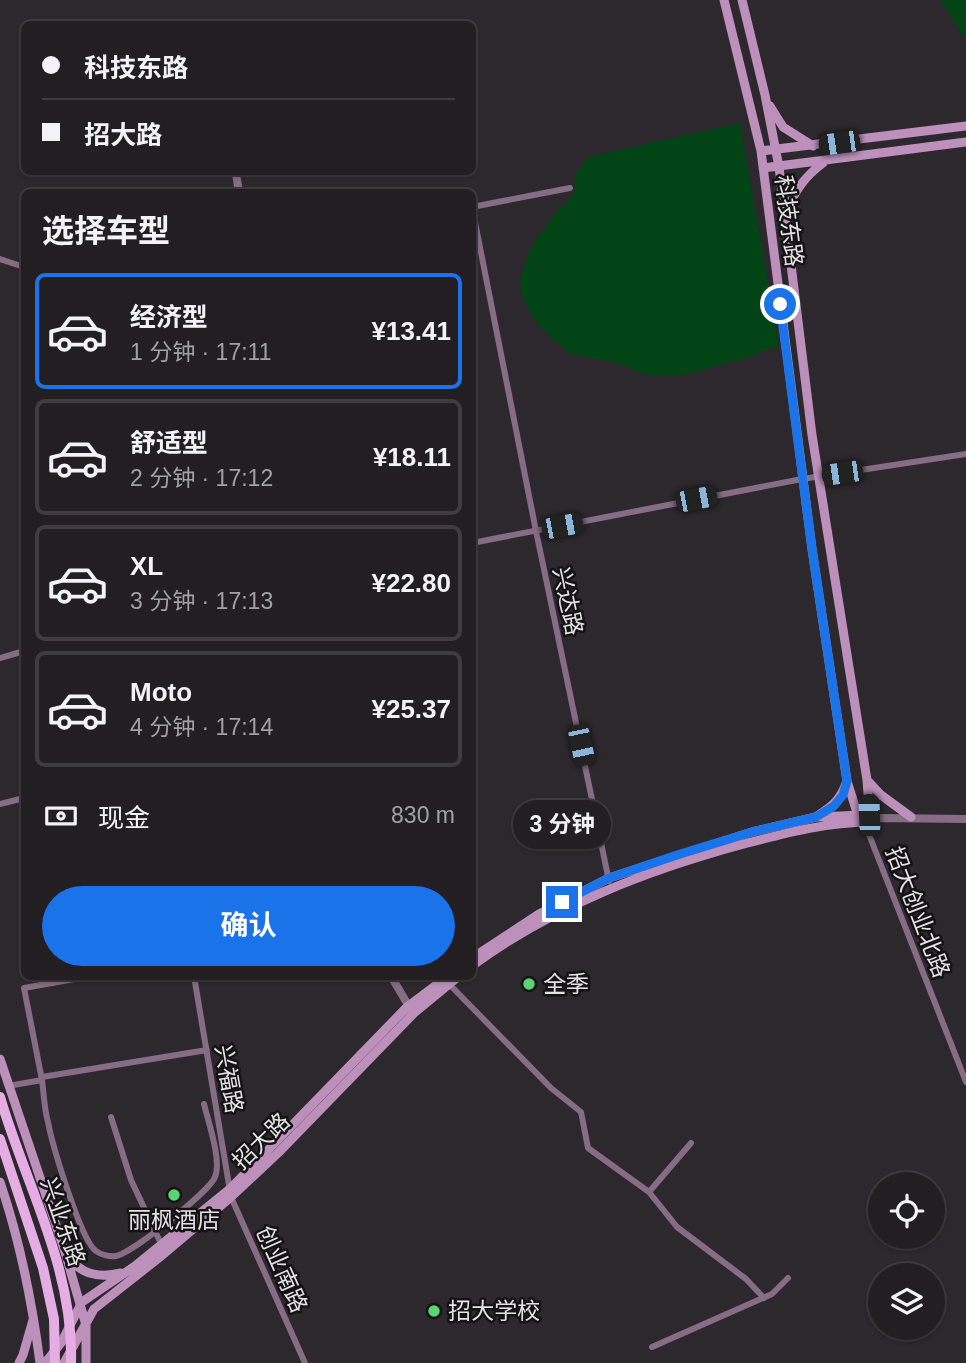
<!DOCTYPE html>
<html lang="zh">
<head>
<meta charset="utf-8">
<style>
	body { margin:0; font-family:Arial,"Noto Sans SC",sans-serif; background:#2a272a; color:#f1f3f6; height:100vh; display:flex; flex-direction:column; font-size:26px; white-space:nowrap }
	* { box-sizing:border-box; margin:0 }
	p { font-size:23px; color:#a2a2a5 }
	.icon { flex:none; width:38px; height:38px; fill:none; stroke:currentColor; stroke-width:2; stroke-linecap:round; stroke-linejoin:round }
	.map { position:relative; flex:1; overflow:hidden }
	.details { position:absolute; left:21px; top:189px; width:455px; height:791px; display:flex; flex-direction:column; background:#221e22; border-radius:10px; box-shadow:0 2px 5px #0004,0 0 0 2px #3f3c40 }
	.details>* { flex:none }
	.banner { position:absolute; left:21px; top:21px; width:455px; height:154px; border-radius:10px; box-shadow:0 2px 5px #0004,0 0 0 2px #3f3c40; display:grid; align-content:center; height:154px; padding:0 21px; background:#221e22 }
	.buttons { position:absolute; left:868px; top:1172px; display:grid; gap:14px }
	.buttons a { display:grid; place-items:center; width:77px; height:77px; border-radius:50%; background:#221e22; box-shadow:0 2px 5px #0004,0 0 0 2px #3f3c40; font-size:35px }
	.end { position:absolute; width:32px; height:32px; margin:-16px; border:9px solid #1a73e8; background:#fff; box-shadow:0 0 0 4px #fff }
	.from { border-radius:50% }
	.bubble { position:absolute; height:49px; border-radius:24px; background:#221e22; box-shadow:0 2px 5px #0004,0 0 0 2px #3f3c40; font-size:23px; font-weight:700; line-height:49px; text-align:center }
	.car { position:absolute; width:21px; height:42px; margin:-21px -10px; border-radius:9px; box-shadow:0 0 5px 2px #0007; background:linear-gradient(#222 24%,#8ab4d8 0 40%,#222 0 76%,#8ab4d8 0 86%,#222 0) }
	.banner b { display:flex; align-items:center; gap:24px; height:66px; font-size:26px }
	.banner b+b { border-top:2px solid #3f3c40 }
	.banner i { width:18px; height:18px; background:#f1f3f6 }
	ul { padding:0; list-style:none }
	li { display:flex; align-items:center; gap:21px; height:116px; margin:0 14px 10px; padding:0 7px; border:4px solid #3f3c40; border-radius:10px }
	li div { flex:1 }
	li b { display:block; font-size:26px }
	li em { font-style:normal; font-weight:700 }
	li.selected { border-color:#1a73e8 }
	li>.icon { width:63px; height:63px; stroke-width:1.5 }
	h2 { padding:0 21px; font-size:32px; line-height:84px }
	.pay { display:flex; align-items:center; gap:18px; height:77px; padding:0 21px; font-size:26px }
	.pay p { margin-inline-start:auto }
	.action { display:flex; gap:14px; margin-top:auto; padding:14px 21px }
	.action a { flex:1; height:80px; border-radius:42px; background:#1a73e8; color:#fff; font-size:28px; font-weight:700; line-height:80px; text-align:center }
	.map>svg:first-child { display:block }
	.green { fill:#024415 }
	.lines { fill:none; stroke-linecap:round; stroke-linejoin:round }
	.minor { stroke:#876c86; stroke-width:6 }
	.tertiary { stroke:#876c86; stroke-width:8 }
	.secondary { stroke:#bc90bb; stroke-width:9 }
	.primary-bridge { stroke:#e5ade4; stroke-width:10 }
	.route { stroke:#1a73e8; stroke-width:9 }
	.poi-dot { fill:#58d570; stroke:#141214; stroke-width:2.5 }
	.labels { text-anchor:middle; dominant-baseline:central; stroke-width:5; stroke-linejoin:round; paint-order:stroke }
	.street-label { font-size:23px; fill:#e4e1e4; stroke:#141214 }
	.poi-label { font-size:23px; fill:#e4e1e4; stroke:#141214; text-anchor:start }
</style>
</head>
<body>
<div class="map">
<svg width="966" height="1363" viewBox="0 0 966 1363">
	<rect width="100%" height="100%" fill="#2d282d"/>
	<path class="green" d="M941 0H966V41Z
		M740 123 779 345 750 357 682 375H647L617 363 570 354 548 335 534 319 522 296 520 279 529 252 537 238 554 215 574 194 575 175 588 157Z"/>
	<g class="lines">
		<path class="minor" d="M472 207 536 531 609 881
			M472 207 570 188
			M0 259 24 267
			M472 543 802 479 966 454
			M0 658 24 651
			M0 804 24 798
			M860 822 868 832 966 1082
			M194 976 231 1197 305 1363
			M449 984 551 1088 581 1112 588 1148 649 1192 677 1227 746 1279 764 1298
			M42 1077 207 1050
			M42 1080C44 1094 44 1108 48 1122 52 1144 81 1241 96 1251 101 1255 110 1257 116 1256 131 1254 210 1191 215 1177 222 1161 208 1121 204 1104
			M8 1086 42 1080 24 988 91 976
			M111 1117 131 1180 163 1248
			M649 1192 691 1143
			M652 1347 772 1294 788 1278"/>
		<path class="tertiary" d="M236 174 239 192
			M870 822 879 818 966 819
			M391 976 411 1010"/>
		<path class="secondary" d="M724 0 761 151 812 549 847 781 860 822
			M770 106 783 127 813 146
			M761 151 966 126
			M763 168 966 142
			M786 212C795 191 804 177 823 163
			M867 780 881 795 911 817
			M817 816C833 806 841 799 847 781
			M472 958 539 914 609 878 752 832 816 817 863 815
			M472 966C553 906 648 870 744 844 786 833 827 822 870 822L867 780 812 435 779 167 765 95 742 0
			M0 1059 65 1252 86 1325V1363
			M0 1182C20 1241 32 1301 40 1363
			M69 1257C81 1275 100 1278 121 1273
			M19 1363 23 1355 33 1320
			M45 1363 61 1343 82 1302 135 1266 231 1188 407 1007 448 976
			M64 1363 94 1309 160 1257 231 1197 278 1153 414 1013 459 976"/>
		<path class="primary-bridge" d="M0 1097C26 1186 74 1268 71 1363
			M0 1139 43 1268 54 1319 55 1363"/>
	</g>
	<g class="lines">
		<path class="route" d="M562 902 609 878 677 855 752 832 816 817 834 806 843 795 847 781 812 549 780 304"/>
	</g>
	<g class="poi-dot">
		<circle cx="529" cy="984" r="7"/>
		<circle cx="174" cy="1195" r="7"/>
		<circle cx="434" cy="1311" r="7"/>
	</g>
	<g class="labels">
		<g class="street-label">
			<text transform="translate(789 221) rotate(83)">科技东路</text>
			<text transform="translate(568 601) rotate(78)">兴达路</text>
			<text transform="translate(918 912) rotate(69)">招大创业北路</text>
			<text transform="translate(229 1079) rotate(80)">兴福路</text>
			<text transform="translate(261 1141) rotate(-44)">招大路</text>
			<text transform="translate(63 1222) rotate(71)">兴业东路</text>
			<text transform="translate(282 1269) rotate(66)">创业南路</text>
		</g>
		<g class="poi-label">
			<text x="543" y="984">全季</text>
			<text x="174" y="1220" text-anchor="middle">丽枫酒店</text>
			<text x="448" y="1311">招大学校</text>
		</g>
	</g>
</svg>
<div class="buttons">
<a><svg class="icon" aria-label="locate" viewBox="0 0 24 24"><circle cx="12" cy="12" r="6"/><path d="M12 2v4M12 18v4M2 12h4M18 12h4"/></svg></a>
<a><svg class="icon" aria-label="layers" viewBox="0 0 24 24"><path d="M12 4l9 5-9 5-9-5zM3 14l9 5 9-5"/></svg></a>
</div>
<i class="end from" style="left:780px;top:304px"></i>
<i class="end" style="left:562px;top:902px"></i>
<div class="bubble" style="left:513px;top:800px;width:98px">3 分钟</div>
<i class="car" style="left:839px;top:143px;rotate:262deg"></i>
<i class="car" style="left:842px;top:473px;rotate:262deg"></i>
<i class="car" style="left:696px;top:499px;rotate:79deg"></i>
<i class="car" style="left:562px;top:526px;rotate:79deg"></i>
<i class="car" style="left:581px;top:745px;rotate:168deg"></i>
<i class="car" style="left:869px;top:815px;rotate:358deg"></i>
<div class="banner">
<b><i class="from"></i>科技东路</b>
<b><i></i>招大路</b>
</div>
<section class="details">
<h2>选择车型</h2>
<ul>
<li class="selected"><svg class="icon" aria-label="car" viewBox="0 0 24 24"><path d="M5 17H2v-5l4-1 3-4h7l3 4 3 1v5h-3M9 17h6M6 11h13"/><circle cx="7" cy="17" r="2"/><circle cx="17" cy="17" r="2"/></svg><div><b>经济型</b><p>1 分钟 · 17:11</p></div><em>¥13.41</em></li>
<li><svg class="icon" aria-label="car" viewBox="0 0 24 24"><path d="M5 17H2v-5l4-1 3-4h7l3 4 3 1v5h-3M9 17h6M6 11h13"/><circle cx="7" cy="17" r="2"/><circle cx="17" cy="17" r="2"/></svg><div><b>舒适型</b><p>2 分钟 · 17:12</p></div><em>¥18.11</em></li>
<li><svg class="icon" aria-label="car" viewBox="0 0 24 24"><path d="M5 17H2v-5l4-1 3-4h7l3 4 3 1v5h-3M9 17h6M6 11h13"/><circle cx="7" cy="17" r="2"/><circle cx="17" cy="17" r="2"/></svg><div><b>XL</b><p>3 分钟 · 17:13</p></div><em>¥22.80</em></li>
<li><svg class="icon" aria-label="car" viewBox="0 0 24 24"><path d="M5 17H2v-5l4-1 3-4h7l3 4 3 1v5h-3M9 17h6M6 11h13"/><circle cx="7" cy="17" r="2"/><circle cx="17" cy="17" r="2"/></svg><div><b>Moto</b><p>4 分钟 · 17:14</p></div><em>¥25.37</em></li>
</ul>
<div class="pay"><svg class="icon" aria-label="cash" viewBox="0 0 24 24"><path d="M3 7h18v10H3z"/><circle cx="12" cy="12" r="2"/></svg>现金<p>830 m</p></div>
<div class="action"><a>确认</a></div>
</section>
</div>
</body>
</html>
